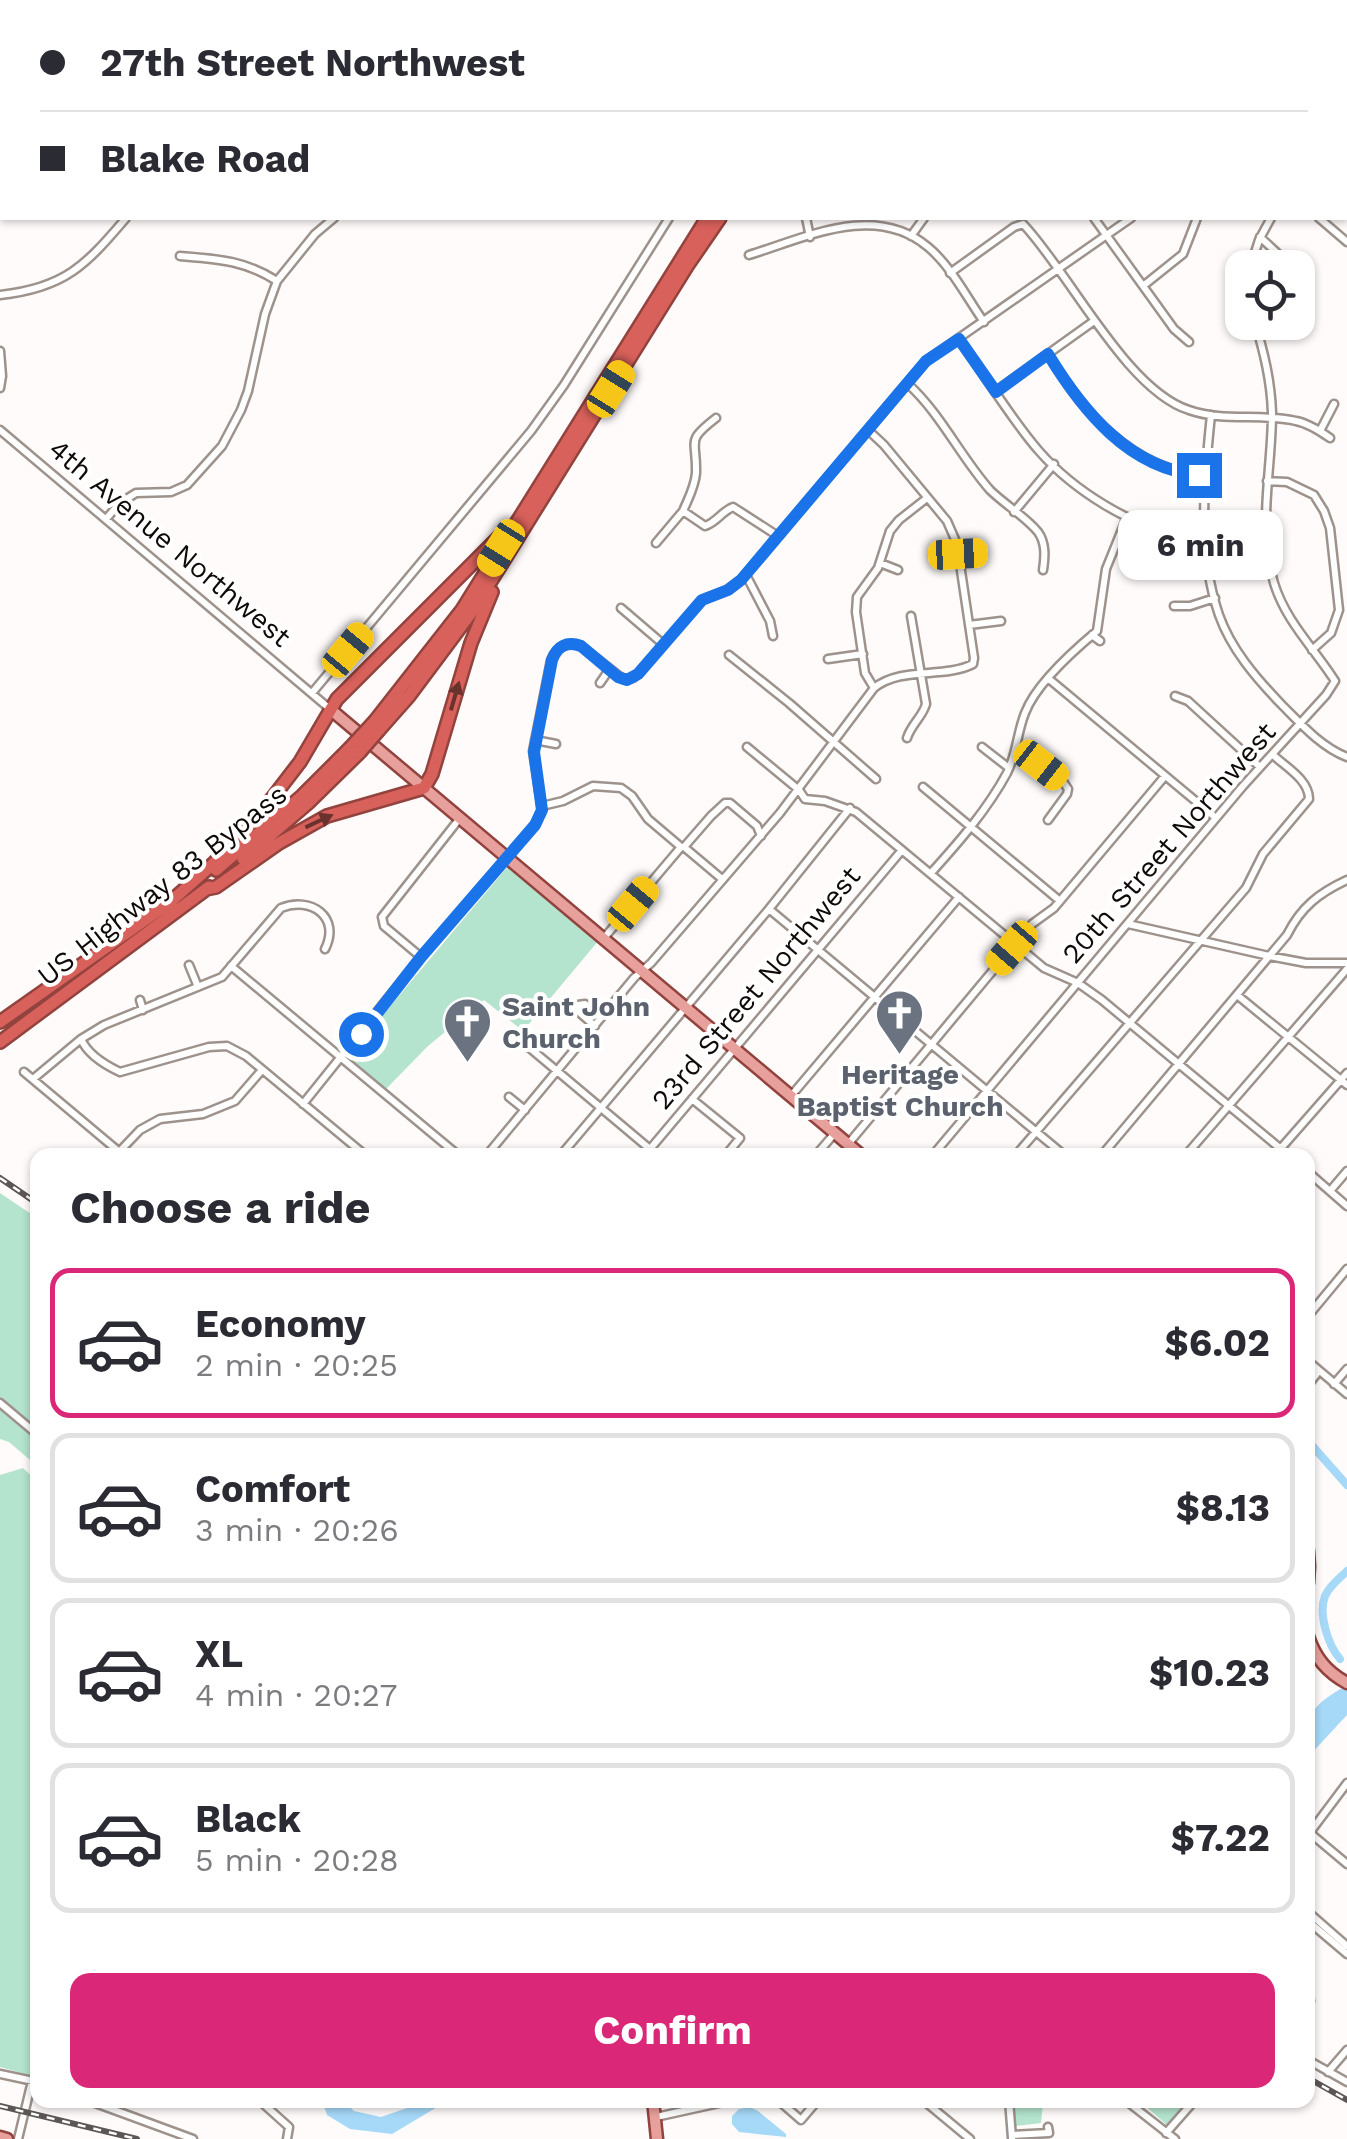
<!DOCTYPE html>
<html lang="en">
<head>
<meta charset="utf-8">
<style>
	body { margin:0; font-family:"Work Sans",sans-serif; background:#f7f7f7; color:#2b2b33; height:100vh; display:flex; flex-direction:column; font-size:38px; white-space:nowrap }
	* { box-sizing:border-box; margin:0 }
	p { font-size:32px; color:#7c7c81 }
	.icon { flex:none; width:55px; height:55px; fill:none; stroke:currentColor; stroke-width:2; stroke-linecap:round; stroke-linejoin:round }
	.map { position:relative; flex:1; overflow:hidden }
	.side { position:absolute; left:30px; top:1148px; width:1285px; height:960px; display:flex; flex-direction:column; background:#fff; border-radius:20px; box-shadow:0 2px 8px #0004 }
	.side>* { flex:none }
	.banner { position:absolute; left:0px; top:0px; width:1348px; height:220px; box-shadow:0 2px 8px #0004; display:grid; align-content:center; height:220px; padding:0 40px; background:#fff }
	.controls { position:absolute; left:1225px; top:250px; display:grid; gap:20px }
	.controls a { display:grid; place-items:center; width:90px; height:90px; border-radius:20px; background:#fff; box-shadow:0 2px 8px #0004; font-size:50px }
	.end { position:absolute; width:45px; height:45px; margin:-22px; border:12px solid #1a73e8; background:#fff; box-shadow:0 0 0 5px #fff }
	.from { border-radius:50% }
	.bubble { position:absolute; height:70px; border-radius:20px; background:#fff; box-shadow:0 2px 8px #0004; font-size:32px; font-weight:700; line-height:70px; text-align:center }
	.car { position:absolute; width:30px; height:60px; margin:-30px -15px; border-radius:12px; box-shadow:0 0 8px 2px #0007; background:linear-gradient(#f5c518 24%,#345 0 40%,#f5c518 0 76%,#345 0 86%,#f5c518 0) }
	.banner b { display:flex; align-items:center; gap:35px; height:95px; font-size:38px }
	.banner b+b { border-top:2px solid #e1e1e2 }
	.banner i { width:25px; height:25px; background:#2b2b33 }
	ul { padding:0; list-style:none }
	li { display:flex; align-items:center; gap:30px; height:150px; margin:0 20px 15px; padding:0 20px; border:5px solid #e1e1e2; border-radius:20px }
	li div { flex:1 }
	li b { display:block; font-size:38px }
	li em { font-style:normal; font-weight:700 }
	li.current { border-color:#db2777 }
	li>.icon { width:90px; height:90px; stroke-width:1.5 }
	h2 { padding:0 40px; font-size:45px; line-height:120px }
	.button { display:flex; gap:20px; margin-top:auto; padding:20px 40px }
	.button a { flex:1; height:115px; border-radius:20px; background:#db2777; color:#fff; font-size:40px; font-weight:700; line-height:115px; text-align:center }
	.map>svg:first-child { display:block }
	.green { fill:#b4e4cd }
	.water { fill:#a6d9f8 }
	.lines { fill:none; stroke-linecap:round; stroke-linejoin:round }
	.river { stroke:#a6d9f8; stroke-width:8 }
	.minor-casing { stroke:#9e928c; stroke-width:11 }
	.major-casing { stroke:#92433e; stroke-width:15 }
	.highway-casing { stroke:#92433e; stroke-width:16 }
	.minor { stroke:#fff; stroke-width:6 }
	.major { stroke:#e8a09d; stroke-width:10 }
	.highway { stroke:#d9615b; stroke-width:11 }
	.rail-casing { stroke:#5c5756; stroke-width:6 }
	.rail { stroke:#fff; stroke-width:2.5; stroke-dasharray:8; stroke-linecap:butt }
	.highway-bridge-casing { stroke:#92433e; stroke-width:16; stroke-linecap:butt }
	.highway-bridge { stroke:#d9615b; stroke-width:11 }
	.oneway { fill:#6a312d }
	.route { stroke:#1a73e8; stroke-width:12 }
	.labels { text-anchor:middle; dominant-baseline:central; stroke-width:8; stroke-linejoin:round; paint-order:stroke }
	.street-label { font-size:28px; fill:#0f0a08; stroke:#fff }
	.worship-label { font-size:28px; font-weight:bold; fill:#5b616d; stroke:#fff; text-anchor:start }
</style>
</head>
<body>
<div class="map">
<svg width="1347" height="2139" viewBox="0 0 1347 2139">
	<rect width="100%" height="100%" fill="#fefbfa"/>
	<path class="green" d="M509 865 599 940 523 1031 484 1000 428 1046 386 1089 350 1059V1054Z
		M0 1193 37 1218V1466L9 1442 0 1439Z
		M23 1468 38 1482 37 2077 0 2067V1475Z
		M1014 2100H1190L1168 2126 1143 2104 1043 2103 1041 2123 1015 2126Z"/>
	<path class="water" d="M1347 1685V1715L1308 1757C1307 1713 1308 1708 1347 1685Z
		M322 2100H343L354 2111 381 2117 413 2106 421 2100H449L392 2134 350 2129 327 2115Z
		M750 2107 758 2111 786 2134V2137L739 2132 732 2124V2116L739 2109Z"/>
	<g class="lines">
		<path class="river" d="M1308 1441 1347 1485
			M1340 1659C1328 1645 1318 1614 1325 1596 1330 1585 1339 1579 1347 1571"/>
		<defs>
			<path id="minor" d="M1099 0 1102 2
				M851 2 854 0
				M1345 129 1347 127
				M806 218 810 237
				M1094 218 1174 329 1189 342
				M1319 218 1347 242
				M911 236 924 218
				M1260 237 1289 264
				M749 255C805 238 875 202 928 247 951 266 967 298 984 322
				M180 256C218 259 244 260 277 281
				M1250 268 1259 240 1271 218
				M950 273 1014 227 1023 224C1069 272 1126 390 1189 410 1223 422 1261 413 1296 421 1307 423 1320 431 1330 438
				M1143 286 1183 254 1197 218
				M0 295C65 288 86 265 126 218
				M959 339C984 374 1011 419 1039 451 1072 489 1132 528 1182 535 1210 539 1239 531 1266 532
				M0 351 2 376 0 388
				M1048 354C1084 413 1131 469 1205 476
				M908 384C941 414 960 456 990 490 1004 504 1026 517 1038 532 1046 543 1045 557 1043 570
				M996 391 1094 321
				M1211 415C1204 481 1197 551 1219 615 1231 649 1256 678 1281 704 1300 723 1321 747 1347 757
				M0 430 330 709
				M1320 431 1334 404
				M1267 481 1287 482 1314 495 1324 511 1330 528 1339 610 1331 633 1312 650
				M683 511C688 499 695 487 696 473 697 439 685 442 716 418
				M1014 512 1054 464
				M106 519 120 503 136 493 171 492 187 485 222 446 241 410 248 391 265 314 277 281 315 234 334 218
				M656 543 683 511 705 526C717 522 721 512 733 507L778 536
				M959 553H980
				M880 563 898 570
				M746 575 770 621 773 636
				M1174 606H1190L1215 598
				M621 608 663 644
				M969 625 1001 621
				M1092 635 1100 641
				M729 655 789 703 876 779
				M828 659 863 654
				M1049 679 1216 818
				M600 683 609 670
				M874 688 865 673 856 612 857 597 878 568 890 531 899 520 927 498
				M312 693 531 431 564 385 669 218
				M1175 696 1188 701 1260 767
				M907 738C911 725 923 716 926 704L911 616
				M535 740 556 744
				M747 747 799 790 805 799 825 801 856 812 1044 968 1078 983 1102 1000 1288 1155
				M982 747 1009 768
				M1018 747 1064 783 1068 789 1067 794 1048 820
				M923 787 1060 901
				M542 806 563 801 593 786 621 788 632 796 648 819 681 847
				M684 847 722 879
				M931 873C959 842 987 810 1007 773 1017 753 1017 733 1025 713 1036 684 1073 651 1097 631L1106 569 1127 517
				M769 909 1064 1155
				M1128 924 1269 956 1306 963H1347
				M604 938 681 847H684L711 816 725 803H730L757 826 761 836
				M421 957 384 926 382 917 460 818
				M189 965 198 987
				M231 966 458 1155
				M1237 995 1347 1085
				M140 1000 143 1010
				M595 1026 579 1012 578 1005 585 1004 601 1018
				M81 1039C88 1055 105 1065 120 1072L209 1047 227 1046 246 1056 365 1155
				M519 1039 657 1155
				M24 1072 123 1155
				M33 1079 81 1039 104 1025 222 977 281 908C311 896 341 917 325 949
				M791 1096 959 897
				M509 1097 525 1110
				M692 1099 740 1138 726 1155
				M303 1104 421 957 535 825 542 810 533 751 551 660C557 646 567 641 581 646L623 679 633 678 638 674 702 600 727 590 741 580 926 361 1131 218
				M849 1143 1015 944 1032 924 1054 908 1165 776
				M119 1152 140 1130 160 1119 203 1114 235 1101 262 1070
				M487 1155 634 978 651 963 780 813 874 688C902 666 943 679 973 664L974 658 957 544 947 521 884 445 868 430
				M561 1155 769 909 850 808
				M645 1155 902 850
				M816 1155 835 1133
				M933 1155 1243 786 1326 695 1335 681C1314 648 1286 622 1274 583 1257 527 1272 470 1272 413 1271 381 1264 353 1255 322
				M1016 1155 1246 888 1263 854 1309 799C1309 780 1286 767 1273 755
				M1102 1155 1287 935C1301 907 1319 893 1347 880
				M1186 1155 1347 969
				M1275 1155 1347 1073
				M1308 1172 1347 1206
				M1330 1191 1347 1171
				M1308 1316 1347 1269
				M1308 1361 1347 1394
				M1334 1384 1347 1369
				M1308 1385 1319 1371
				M0 1403 38 1435
				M1310 1833 1347 1864
				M1308 1835 1347 1783
				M1308 1912 1347 1946
				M1308 1921 1347 1954
				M1308 1989 1310 2001 1308 2006
				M1308 2060 1347 2082
				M1328 2072 1347 2050
				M0 2074 38 2082
				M87 2100 193 2139
				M259 2100 289 2127 287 2139
				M778 2100 801 2120 818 2100
				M923 2100 970 2139
				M1009 2100 1012 2138
				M1129 2103 1175 2139
				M656 2117 733 2100
				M1166 2133 1195 2100
				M1012 2135 1049 2133 1048 2127
				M18 2139 32 2081"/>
			<path id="major" d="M330 709 861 1155
				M1308 1551 1309 1566 1308 1583
				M1308 1636C1315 1658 1327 1672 1347 1683
				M653 2100 657 2139
				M0 2137 7 2139"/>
			<path id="highway" d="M885 2 888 0
				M911 2 913 0
				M375 721 462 610 707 218
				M379 730 409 696 471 613 687 266 720 218
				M243 859 308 803 360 752
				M216 870 302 796 350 748
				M206 889 216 887 279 843 327 816 424 788 432 774 471 643 492 592
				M168 904 213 864 257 818 300 762 337 699 505 531
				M0 1022 172 901
				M0 1042 209 887"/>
		</defs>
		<use href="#minor" class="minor-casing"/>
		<use href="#major" class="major-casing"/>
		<use href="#highway" class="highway-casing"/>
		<use href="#minor" class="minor"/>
		<use href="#major" class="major"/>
		<use href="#highway" class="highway"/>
		<defs>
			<path id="rail" d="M0 1178 38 1204
				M1308 2078 1347 2100
				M0 2106 137 2139"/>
		</defs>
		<use href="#rail" class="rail-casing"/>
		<use href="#rail" class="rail"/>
		<defs>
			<path id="highway-bridge" d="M350 748 375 721
				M360 752 379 730"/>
		</defs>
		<use href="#highway-bridge" class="highway-bridge-casing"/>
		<use href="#highway-bridge" class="highway-bridge"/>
	</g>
	<defs><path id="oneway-solid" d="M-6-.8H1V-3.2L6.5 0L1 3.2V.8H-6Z" transform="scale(2.5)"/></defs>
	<g class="oneway">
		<use href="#oneway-solid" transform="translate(455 696) rotate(-74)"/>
		<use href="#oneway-solid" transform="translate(319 821) rotate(-25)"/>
	</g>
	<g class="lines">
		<path class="route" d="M361 1034 421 957 535 825 542 810 534 752 552 660C557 646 567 641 581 646L618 677 627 680 638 674 702 600 728 590 741 580 926 361 959 339 996 392 1048 354C1082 410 1129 469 1199 475"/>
	</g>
	<defs>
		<symbol id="church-pin" viewBox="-11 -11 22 30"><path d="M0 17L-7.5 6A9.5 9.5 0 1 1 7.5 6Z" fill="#6b7280" stroke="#fff"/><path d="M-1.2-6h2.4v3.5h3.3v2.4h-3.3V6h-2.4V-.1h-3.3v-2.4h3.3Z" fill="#fff"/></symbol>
	</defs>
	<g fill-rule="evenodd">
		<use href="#church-pin" x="872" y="986" width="55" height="75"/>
		<use href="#church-pin" x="440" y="994" width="55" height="75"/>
	</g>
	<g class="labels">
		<g class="street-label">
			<text transform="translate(170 543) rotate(40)">4th Avenue Northwest</text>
			<text transform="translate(1169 843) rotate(-49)">20th Street Northwest</text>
			<text transform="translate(162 885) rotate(-38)">US Highway 83 Bypass</text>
			<text transform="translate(756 988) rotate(-50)">23rd Street Northwest</text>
		</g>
		<g class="worship-label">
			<text x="502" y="1006">Saint John<tspan x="502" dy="32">Church</tspan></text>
			<text x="900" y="1074" text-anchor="middle">Heritage<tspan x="900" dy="32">Baptist Church</tspan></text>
		</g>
	</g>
</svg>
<div class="controls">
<a><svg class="icon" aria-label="locate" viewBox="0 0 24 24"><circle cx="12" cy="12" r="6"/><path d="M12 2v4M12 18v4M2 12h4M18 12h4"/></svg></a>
</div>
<i class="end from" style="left:361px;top:1034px"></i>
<i class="end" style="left:1199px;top:475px"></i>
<div class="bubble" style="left:1118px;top:510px;width:165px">6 min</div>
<i class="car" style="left:611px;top:389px;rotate:32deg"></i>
<i class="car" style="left:501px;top:548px;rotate:212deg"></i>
<i class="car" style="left:958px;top:554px;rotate:87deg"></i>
<i class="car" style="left:348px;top:650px;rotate:40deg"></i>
<i class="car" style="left:1041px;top:765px;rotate:128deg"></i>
<i class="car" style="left:633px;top:904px;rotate:40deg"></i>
<i class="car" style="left:1012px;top:948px;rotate:221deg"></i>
<div class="banner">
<b><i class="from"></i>27th Street Northwest</b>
<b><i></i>Blake Road</b>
</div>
<section class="side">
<h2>Choose a ride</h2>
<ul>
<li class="current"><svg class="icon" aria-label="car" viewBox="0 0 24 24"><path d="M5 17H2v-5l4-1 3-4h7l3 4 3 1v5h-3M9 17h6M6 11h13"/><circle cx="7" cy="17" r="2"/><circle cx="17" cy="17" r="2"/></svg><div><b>Economy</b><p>2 min · 20:25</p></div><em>$6.02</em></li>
<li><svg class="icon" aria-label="car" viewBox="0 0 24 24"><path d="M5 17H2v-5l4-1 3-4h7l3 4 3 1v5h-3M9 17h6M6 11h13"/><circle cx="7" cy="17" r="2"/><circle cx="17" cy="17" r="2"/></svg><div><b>Comfort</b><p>3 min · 20:26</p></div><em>$8.13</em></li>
<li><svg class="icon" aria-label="car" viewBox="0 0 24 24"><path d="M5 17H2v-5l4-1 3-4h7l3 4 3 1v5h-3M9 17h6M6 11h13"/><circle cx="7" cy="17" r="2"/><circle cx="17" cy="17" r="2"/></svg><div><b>XL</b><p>4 min · 20:27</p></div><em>$10.23</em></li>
<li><svg class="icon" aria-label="car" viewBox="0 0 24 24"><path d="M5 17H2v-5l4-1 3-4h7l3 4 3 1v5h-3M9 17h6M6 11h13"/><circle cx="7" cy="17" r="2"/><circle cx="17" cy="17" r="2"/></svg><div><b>Black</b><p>5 min · 20:28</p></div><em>$7.22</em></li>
</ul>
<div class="button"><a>Confirm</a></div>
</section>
</div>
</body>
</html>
